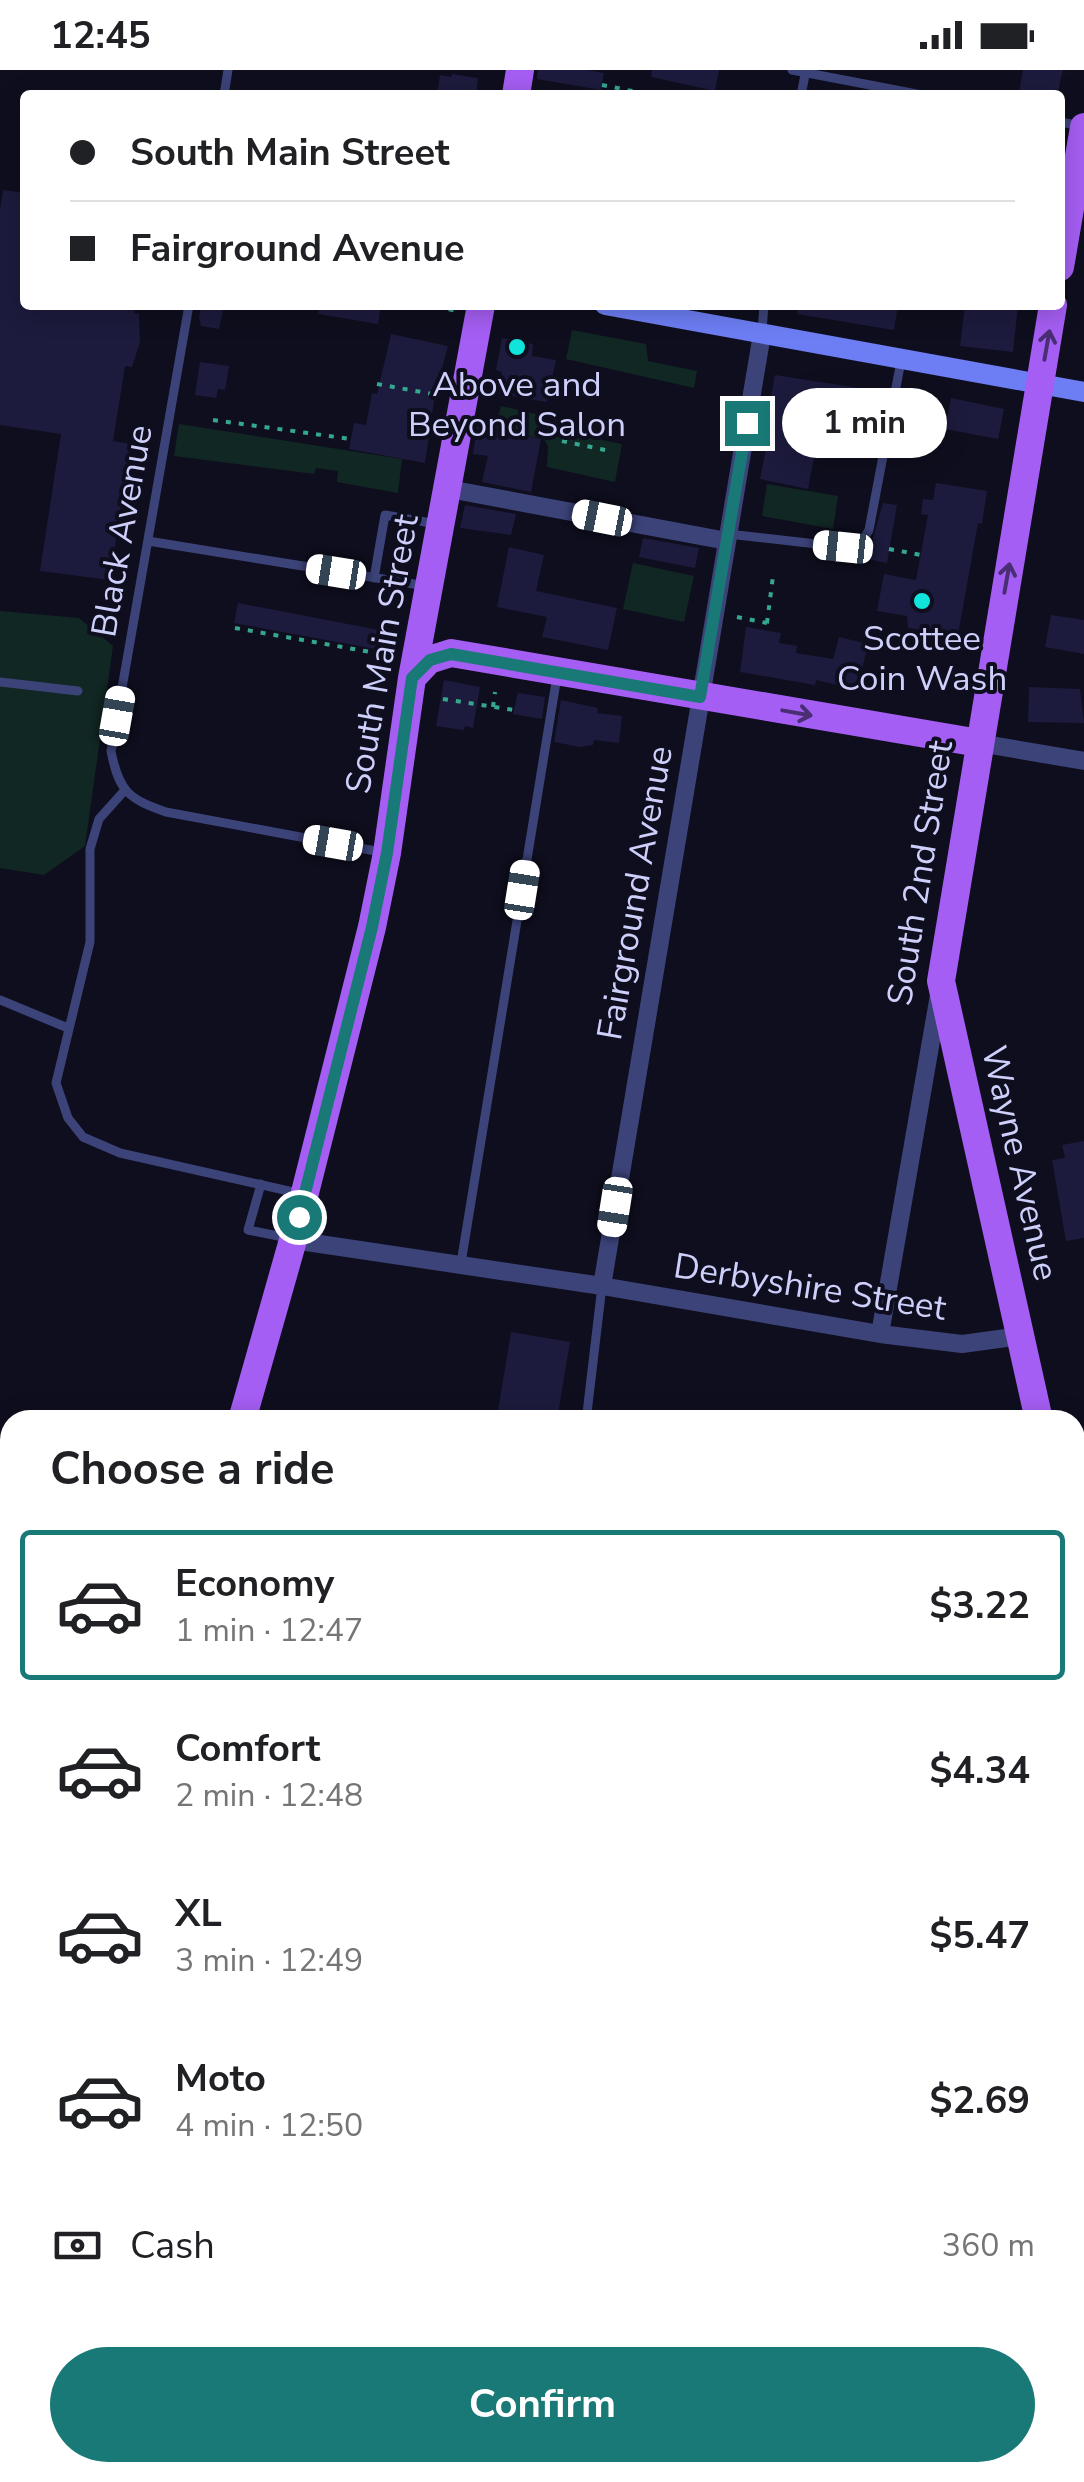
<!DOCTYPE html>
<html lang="en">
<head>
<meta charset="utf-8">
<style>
	body { margin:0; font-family:"Nunito Sans",sans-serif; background:#f6f6f6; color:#202124; height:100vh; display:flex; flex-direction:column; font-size:38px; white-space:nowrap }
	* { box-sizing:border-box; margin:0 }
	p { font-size:32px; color:#757577 }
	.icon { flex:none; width:55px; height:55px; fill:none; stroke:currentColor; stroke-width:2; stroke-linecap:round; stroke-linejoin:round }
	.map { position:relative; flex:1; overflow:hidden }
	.side { position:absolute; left:0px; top:1340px; width:1085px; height:1072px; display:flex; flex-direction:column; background:#fff; border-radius:30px 30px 0 0; box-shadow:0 5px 25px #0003 }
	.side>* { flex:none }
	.top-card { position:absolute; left:20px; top:20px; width:1045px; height:220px; border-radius:10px; box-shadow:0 5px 25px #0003; display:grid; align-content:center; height:220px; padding:0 50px; background:#fff }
	.end { position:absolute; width:45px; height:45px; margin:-22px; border:12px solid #197976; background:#fff; box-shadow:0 0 0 5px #fff }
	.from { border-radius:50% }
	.bubble { position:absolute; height:70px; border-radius:35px; background:#fff; box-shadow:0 5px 25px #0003; font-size:32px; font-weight:700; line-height:70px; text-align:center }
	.car { position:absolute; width:30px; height:60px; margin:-30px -15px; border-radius:12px; box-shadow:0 0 8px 2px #0007; background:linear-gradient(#fff 24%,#345 0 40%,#fff 0 76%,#345 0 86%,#fff 0) }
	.top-card b { display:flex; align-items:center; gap:35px; height:95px; font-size:38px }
	.top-card b+b { border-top:2px solid #e0e0e0 }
	.top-card i { width:25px; height:25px; background:#202124 }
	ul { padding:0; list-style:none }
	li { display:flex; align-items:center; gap:30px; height:150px; margin:0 20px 15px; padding:0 30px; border:5px solid transparent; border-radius:10px }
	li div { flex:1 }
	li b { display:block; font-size:38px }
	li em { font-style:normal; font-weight:700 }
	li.current { border-color:#197976 }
	li>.icon { width:90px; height:90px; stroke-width:1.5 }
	h2 { padding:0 50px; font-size:45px; line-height:120px }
	.pay { display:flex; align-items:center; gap:25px; height:110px; padding:0 50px; font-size:38px }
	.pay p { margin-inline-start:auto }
	.action { display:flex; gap:20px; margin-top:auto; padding:20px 50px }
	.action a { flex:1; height:115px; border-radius:60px; background:#197976; color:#fff; font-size:40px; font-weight:700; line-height:115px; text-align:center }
	.status { display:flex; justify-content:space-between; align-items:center; height:70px; padding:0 50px; background:#fff; direction:ltr }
	.status svg { height:28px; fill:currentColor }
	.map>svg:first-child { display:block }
	.green { fill:#112723 }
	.building { fill:#1d1b3d }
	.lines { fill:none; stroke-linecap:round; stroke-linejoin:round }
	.path { stroke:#36a78f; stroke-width:4; stroke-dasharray:5 8; stroke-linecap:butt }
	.lane { stroke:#3c4379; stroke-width:9 }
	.street { stroke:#3c4379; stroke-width:18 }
	.secondary { stroke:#6d7ef4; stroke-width:20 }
	.primary { stroke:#a55ef3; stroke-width:28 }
	.rail-casing { stroke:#11e4da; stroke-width:10 }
	.rail { stroke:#0e0e1e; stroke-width:6; stroke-dasharray:19; stroke-linecap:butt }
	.oneway { stroke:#4a2e73 }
	.route { stroke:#197976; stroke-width:12 }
	.poi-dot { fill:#11e4da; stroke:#0e0e1e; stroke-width:4 }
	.labels { text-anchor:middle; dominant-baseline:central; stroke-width:8; stroke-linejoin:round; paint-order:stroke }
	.poi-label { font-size:35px; fill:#ced0fb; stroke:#0e0e1e }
	.street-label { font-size:35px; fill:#ced0fb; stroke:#0e0e1e }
</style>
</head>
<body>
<div class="status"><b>12:45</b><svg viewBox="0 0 49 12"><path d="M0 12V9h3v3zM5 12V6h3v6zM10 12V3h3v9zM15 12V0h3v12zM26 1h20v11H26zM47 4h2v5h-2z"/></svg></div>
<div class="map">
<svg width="1084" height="2412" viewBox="0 0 1084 2412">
	<rect width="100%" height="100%" fill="#0e0e1e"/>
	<path class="green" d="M572 260 646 274 648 291 697 301 694 318 566 289Z
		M501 336 540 345 541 350 550 351 552 347 601 361 602 370 622 374 615 412 547 397 548 376 544 369 495 360Z
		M179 354 402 389 398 423 337 412 338 401 316 398 314 404 174 386Z
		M767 414 838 426 833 459 762 446Z
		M633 493 694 506 684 552 623 539Z
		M0 541 79 548 113 576 85 776 44 805 0 798Z"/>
	<path class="building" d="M538 0H588L604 3 601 20 537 9Z
		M652 0H719L715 21 651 7Z
		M1023 0H1063L1057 25 1019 22Z
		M452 4 478 8 476 25H437L440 5 451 7Z
		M3 120 25 123V235H136L134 243 139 244 140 272 132 297 125 296 113 371 130 374 110 510 40 501 61 364 0 355V139Z
		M319 235H381L378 254 318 244Z
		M798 235H898L894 260 797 244Z
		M965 235H1018L1013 282 960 276Z
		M201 236 223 240 219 259 201 256 199 247Z
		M391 264 448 276 435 323 425 393 349 379 354 353 366 355 372 323 377 324Z
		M502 268 533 274 532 286 556 290 547 332 499 324 502 302 496 300Z
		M200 292 229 296 225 320 218 319 216 328 195 325Z
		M775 305 885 322 880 352 874 351 871 374 854 371 855 367 819 361 808 419 760 409 770 358 772 339 769 337Z
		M951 328 1004 339 998 369 945 359Z
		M477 357 541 369 531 422 482 412 488 386 473 384Z
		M936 413 987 421 982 454 978 453 958 565 908 558 907 546 877 541 884 504 916 510 928 445 921 444 923 429 933 430Z
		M883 433 897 435 887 493 867 489Z
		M465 435 516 444 511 465 460 458Z
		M643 468 699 478 695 498 639 487Z
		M509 477 544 485 536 521 617 538 608 580 542 567 547 547 497 537Z
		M238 533 384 561 381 580 234 553Z
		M1051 545 1084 550V584L1045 577Z
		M746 557 781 563 779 573 797 576 796 583 833 589 839 567 868 574 857 620 816 610 815 615 740 602Z
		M444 610 480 617 473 658 465 656 464 660 436 656Z
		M1029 617 1080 619 1084 653 1028 652Z
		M518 623 545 627 542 649 513 644Z
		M561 630 598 638 597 643 622 646 619 673 594 670 593 675 580 677 554 672Z
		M1084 1071V1168L1066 1171 1052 1090 1065 1088 1062 1075Z
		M511 1262 570 1272 557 1350 498 1341Z"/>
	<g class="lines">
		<path class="path" d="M602 15 652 25
			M423 235 458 241
			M377 314 438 325
			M213 350 351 369
			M562 371 610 381
			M889 479 921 485
			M737 547 767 553 766 560
			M767 553 773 506
			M235 558 393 586
			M443 629 514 640
			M493 637 495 622"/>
		<path class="lane" d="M792 0 922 25
			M224 25 228 0
			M801 25 806 0
			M1060 52 1082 56
			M189 235 111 681C119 722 129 729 166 742L381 782
			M762 261 764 235
			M728 464 843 477C857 476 862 473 869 460L901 291
			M148 471 426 516
			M374 508 385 445 437 454
			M0 612 78 621
			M125 720 99 749 90 779V872L56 1013 68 1048 83 1067 120 1083 302 1124
			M0 930 68 958
			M261 1114 248 1160 288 1168
			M461 1193 557 606
			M582 1350 587 1343 602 1216
			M0 1851 10 1867
			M1075 2088 1084 2081
			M1075 2217 1084 2242"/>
		<path class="street" d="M449 419 727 471
			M979 673 1084 691
			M293 1170 602 1216 880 1264 962 1274 1021 1266
			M602 1216 762 264
			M880 1264 939 925"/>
		<path class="secondary" d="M605 235 1084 322
			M0 2102 10 2105"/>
		<path class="primary" d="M516 25 520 0
			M1060 197 1084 57
			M412 608 429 590 451 583 979 673
			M242 1350 293 1170 372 857 387 783 412 608 481 235
			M1039 1350 941 911 1053 235
			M1075 1512 1084 1549
			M0 2193 10 2159"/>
		<defs>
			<path id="rail" d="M1075 1683 1084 1659
				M1075 1744 1084 1720
				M362 2402 368 2412
				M799 2412 803 2402
				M821 2412 825 2402"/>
		</defs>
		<use href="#rail" class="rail-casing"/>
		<use href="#rail" class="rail"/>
	</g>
	<defs><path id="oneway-shaft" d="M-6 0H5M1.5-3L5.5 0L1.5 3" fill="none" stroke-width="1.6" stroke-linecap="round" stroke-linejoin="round" transform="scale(2.5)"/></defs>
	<g class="oneway">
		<use href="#oneway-shaft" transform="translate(1047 275) rotate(-80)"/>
		<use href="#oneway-shaft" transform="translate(1007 508) rotate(-80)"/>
		<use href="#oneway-shaft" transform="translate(797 643) rotate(10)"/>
	</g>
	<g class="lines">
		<path class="route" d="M299 1147 372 857 387 783 412 608 430 590 451 584 700 627 747 353"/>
	</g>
	<g class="poi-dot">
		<circle cx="517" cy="277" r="10"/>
		<circle cx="922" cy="531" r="10"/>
	</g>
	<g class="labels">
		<g class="poi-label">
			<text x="517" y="314">Above and<tspan x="517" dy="40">Beyond Salon</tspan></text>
			<text x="922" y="568">Scottee<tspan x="922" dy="40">Coin Wash</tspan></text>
		</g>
		<g class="street-label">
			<text transform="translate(122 461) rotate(-80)">Black Avenue</text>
			<text transform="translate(382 584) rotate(-80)">South Main Street</text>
			<text transform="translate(920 803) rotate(-81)">South 2nd Street</text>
			<text transform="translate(635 823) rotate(-80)">Fairground Avenue</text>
			<text transform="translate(1020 1093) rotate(77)">Wayne Avenue</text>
			<text transform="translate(810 1217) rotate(9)">Derbyshire Street</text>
		</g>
	</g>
</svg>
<i class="end from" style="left:299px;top:1147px"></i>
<i class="end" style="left:747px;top:353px"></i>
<div class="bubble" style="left:782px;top:318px;width:165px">1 min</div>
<i class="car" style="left:602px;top:448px;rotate:281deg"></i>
<i class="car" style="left:843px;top:477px;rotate:276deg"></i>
<i class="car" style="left:336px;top:502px;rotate:279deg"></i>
<i class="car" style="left:117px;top:646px;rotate:10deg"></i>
<i class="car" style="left:333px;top:773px;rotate:280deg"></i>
<i class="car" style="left:522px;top:820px;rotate:9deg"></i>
<i class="car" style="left:615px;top:1137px;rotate:189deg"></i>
<div class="top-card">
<b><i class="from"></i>South Main Street</b>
<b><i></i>Fairground Avenue</b>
</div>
<section class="side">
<h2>Choose a ride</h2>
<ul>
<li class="current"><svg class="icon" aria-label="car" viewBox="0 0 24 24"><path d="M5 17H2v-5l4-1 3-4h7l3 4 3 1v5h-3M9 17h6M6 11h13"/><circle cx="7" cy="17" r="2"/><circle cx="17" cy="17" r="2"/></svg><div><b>Economy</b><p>1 min · 12:47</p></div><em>$3.22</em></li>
<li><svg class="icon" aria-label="car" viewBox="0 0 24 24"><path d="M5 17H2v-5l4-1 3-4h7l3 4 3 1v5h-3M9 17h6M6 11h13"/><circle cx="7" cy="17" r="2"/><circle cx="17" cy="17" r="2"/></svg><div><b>Comfort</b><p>2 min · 12:48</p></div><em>$4.34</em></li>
<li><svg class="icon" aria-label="car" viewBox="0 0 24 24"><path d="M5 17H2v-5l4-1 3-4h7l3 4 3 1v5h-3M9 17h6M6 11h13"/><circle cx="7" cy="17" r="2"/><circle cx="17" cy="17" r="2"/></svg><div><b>XL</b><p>3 min · 12:49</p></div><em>$5.47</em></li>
<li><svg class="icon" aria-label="car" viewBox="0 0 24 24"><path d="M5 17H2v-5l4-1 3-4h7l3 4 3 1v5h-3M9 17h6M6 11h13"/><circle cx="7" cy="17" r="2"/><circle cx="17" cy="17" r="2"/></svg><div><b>Moto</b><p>4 min · 12:50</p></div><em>$2.69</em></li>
</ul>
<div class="pay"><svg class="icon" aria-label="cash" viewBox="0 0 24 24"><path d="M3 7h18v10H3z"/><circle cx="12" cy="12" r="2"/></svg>Cash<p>360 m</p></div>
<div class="action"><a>Confirm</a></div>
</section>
</div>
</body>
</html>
